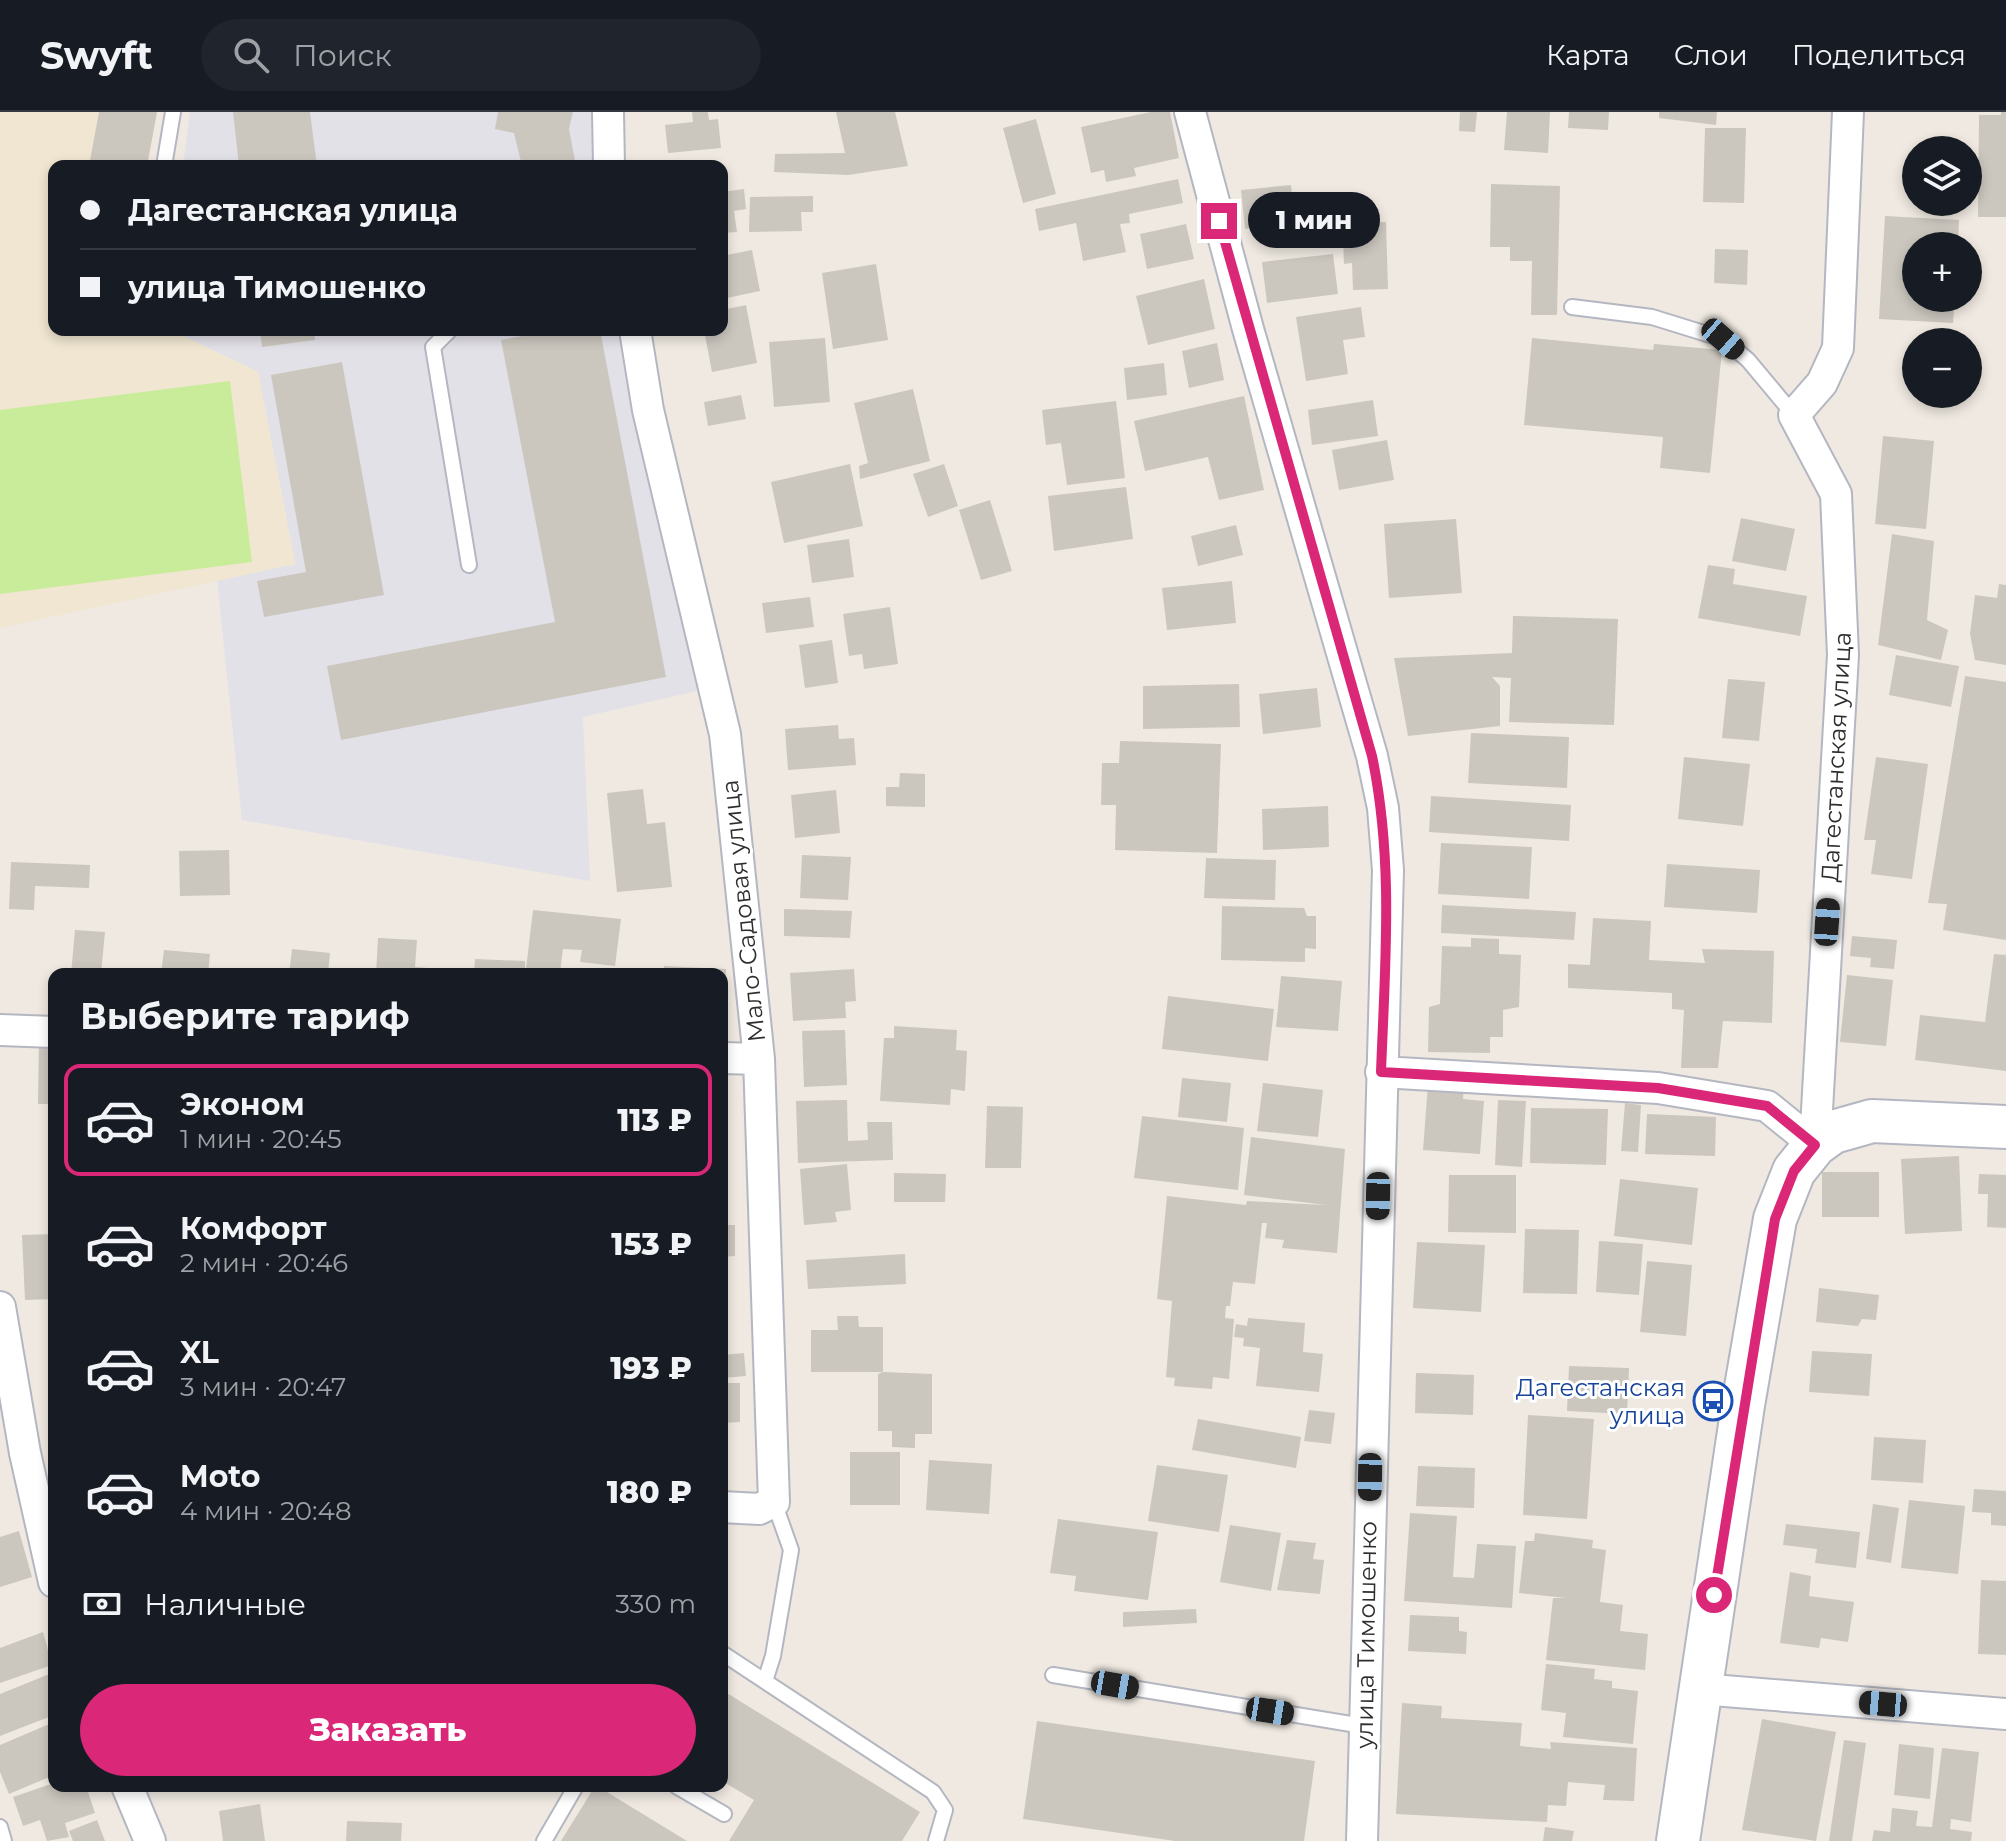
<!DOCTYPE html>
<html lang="ru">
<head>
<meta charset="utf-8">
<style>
	body { margin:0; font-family:Montserrat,sans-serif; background:#20242c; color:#f1f3f6; height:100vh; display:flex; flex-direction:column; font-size:30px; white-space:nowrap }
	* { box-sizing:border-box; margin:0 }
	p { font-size:26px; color:#9ea1a6 }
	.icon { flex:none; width:44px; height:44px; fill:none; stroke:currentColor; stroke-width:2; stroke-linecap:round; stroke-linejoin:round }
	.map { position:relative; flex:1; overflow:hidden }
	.drawer { position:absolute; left:48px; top:856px; width:680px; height:824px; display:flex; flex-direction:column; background:#171b24; border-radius:16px; box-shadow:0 4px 12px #0003 }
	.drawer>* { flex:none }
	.banner { position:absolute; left:48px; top:48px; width:680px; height:176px; border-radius:16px; box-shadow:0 4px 12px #0003; display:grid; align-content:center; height:176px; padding:0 32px; background:#171b24 }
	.buttons { position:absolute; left:1902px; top:24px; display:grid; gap:16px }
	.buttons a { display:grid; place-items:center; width:80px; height:80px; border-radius:50%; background:#171b24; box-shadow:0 4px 12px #0003; font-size:40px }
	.end { position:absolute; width:36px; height:36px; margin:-18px; border:10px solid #db2777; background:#fff; box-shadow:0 0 0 4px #fff }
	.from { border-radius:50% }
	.bubble { position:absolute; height:56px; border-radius:28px; background:#171b24; box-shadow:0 4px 12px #0003; font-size:26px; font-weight:800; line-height:56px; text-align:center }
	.car { position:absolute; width:24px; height:48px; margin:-24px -12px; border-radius:10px; box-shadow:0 0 6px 2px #0007; background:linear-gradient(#222 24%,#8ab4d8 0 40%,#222 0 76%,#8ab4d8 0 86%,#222 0) }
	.banner b { display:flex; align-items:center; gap:28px; height:76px; font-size:30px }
	.banner b+b { border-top:2px solid #363941 }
	.banner i { width:20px; height:20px; background:#f1f3f6 }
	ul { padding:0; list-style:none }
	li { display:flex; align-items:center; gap:24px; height:112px; margin:0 16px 12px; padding:0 16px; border:4px solid transparent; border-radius:16px }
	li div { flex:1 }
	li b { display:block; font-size:30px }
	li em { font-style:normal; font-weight:800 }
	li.selected { border-color:#db2777 }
	li>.icon { width:72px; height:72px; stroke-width:1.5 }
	h2 { padding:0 32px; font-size:36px; line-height:96px }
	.pay { display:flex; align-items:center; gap:20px; height:88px; padding:0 32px; font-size:30px }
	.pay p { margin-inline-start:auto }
	.primary-button { display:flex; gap:16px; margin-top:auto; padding:16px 32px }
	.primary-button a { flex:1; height:92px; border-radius:48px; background:#db2777; color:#fff; font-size:32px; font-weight:800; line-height:92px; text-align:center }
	header { display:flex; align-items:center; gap:48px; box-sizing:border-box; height:112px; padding:0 40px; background:#171b24; border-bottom:2px solid #363941 }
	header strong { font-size:38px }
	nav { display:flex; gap:44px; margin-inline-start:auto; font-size:28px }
	.search { width:560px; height:72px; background:#20242c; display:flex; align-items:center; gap:20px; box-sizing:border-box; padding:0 28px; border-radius:44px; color:#9ea1a6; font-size:30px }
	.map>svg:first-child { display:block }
	.industrial { fill:#e3e1e8 }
	.education { fill:#f0e6d1 }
	.pitch { fill:#c9ec9a }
	.building { fill:#cbc7bf }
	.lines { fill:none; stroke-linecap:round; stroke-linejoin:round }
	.lane-casing { stroke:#b4b7c1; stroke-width:18 }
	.street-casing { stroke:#b4b7c1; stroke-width:34 }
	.secondary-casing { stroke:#b4b7c1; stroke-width:46 }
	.lane { stroke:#fff; stroke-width:14 }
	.street { stroke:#fff; stroke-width:30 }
	.secondary { stroke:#fff; stroke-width:42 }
	.route { stroke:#db2777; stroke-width:10 }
	.labels { text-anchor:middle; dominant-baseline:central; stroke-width:6; stroke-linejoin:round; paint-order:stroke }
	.street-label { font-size:24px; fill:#2e2e2e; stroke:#fff }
	.transit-label { font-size:24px; fill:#164399; stroke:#fff; text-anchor:end }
</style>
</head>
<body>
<header>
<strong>Swyft</strong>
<div class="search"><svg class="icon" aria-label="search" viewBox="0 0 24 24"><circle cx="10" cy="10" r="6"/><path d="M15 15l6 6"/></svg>Поиск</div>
<nav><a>Карта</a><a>Слои</a><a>Поделиться</a></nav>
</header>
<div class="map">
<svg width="2006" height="1729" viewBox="0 0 2006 1729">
	<rect width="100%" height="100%" fill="#efe9e1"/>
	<path class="industrial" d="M190 0H591L595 54H183Z
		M171 218H620L697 579 583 605 590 769 242 708 217 467 295 451 258 260Z"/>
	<path class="education" d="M0 0H157L147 54H54V218H171L258 260 295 452 0 516Z"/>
	<path class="pitch" d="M230 269 252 450 0 482V298Z"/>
	<path class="building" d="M99 0H157L147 54H89Z
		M233 0H310L317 54H239Z
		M498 0H573L569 17 576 54H522L514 21 495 17Z
		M692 0H708L709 8 718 7 721 36 668 41 665 13 693 10Z
		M836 0H895L908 54 848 63 774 60 775 42 845 41Z
		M1151 0H1170L1179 46 1134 56 1136 64 1106 70 1104 58 1091 61 1081 15Z
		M1460 0H1477L1475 20 1459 19Z
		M1507 0H1550L1548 41 1504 38Z
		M1569 0H1609L1608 18 1568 16Z
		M1659 0H1717L1716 13 1659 6Z
		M2001 0H2006V105H1978L1979 3H2001Z
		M1036 7 1056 82 1023 91 1003 16Z
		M1705 16H1746L1744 91 1703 90Z
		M1178 67 1183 91 1129 102 1130 111 1120 112 1126 140 1083 149 1076 111 1039 119 1035 97Z
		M1491 72 1560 74 1557 203H1531L1532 149H1510V135H1490Z
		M1291 73 1295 111 1245 117 1241 78Z
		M744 77 746 97 734 99 737 120 722 121V80Z
		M813 84V100H801L802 119 749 120 750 85Z
		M1885 104 1959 108 1958 134H1916V186H1955L1953 211 1879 207Z
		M1386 110 1388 177 1353 178 1352 151 1344 152 1343 127H1352V111Z
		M1186 112 1194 147 1147 157 1140 122Z
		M1715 137 1748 138 1747 173 1714 171Z
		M752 138 760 179 722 187V144Z
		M1333 142 1338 182 1267 191 1262 150Z
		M876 152 888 228 833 237 822 161Z
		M1204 167 1215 217 1148 233 1136 184Z
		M746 193 757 251 712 260 704 218H722V198Z
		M1361 195 1365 225 1343 228 1348 262 1306 269 1296 205Z
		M260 218H314L315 228 262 235Z
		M552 218H600L666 565 341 628 327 554 555 510 501 228Z
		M825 226 830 290 774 295 769 230Z
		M1532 226 1653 238 1654 232 1722 238 1710 361 1660 356 1663 325 1524 313Z
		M1217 231 1224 268 1189 276 1182 239Z
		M342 250 384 483 264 505 257 469 306 460 271 263Z
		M1164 251 1167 283 1127 288 1124 256Z
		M913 277 930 349 860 367 859 354 868 351 854 291Z
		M741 283 746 307 708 314 704 290Z
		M1244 284 1264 378 1219 388 1208 345 1145 359 1134 309Z
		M1373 288 1378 324 1312 333 1308 298Z
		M1116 289 1125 366 1067 373 1061 331 1046 333 1042 298Z
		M1883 324 1934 329 1926 417 1875 412Z
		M1387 328 1394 368 1339 378 1332 338Z
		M850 352 863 414 784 431 771 370Z
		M944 352 958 394 928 405 913 362Z
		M1126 375 1133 427 1054 439 1048 384Z
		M990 388 1012 459 981 468 959 398Z
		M1741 406 1795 417 1786 459 1732 449Z
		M1456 407 1462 481 1389 486 1384 412Z
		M1236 413 1243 443 1198 454 1191 424Z
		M1892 422 1934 429 1927 508 1948 518 1941 548 1878 533Z
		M849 427 854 465 812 471 807 433Z
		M1708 453 1735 457 1733 472 1807 484 1800 524 1698 506Z
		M1232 469 1236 511 1167 518 1162 476Z
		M1999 472 2006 473V553L1975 548 1970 522 1975 483 1997 486Z
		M810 485 814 515 766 521 762 491Z
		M890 495 898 552 864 557 862 542 849 544 843 502Z
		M1513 504 1618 507 1614 613 1509 610 1511 566 1492 565 1500 574V614L1408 624 1394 546 1512 541Z
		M832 528 838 571 805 576 799 533Z
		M1896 543 1959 554 1951 595 1889 583Z
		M1965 564 2006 570V828L1943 818 1947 792 1928 791Z
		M1728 567 1765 570 1759 629 1722 626Z
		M1239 572 1240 615 1143 617V574Z
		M1317 576 1321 615 1263 622 1259 582Z
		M838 613 839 627 854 626 856 653 788 658 785 617Z
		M1471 621 1569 625 1567 676 1468 671Z
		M1120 629 1221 632 1217 741 1115 738 1116 693H1101L1102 651H1119Z
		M1684 645 1750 652 1743 714 1678 707Z
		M1876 645 1928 652 1912 767 1871 762 1876 728H1864Z
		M900 661 925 662V695L886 694V675H899Z
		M643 677 647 712 665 710 672 775 617 780 607 681Z
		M836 678 840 721 795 726 791 683Z
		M1431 684 1571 693 1569 729 1429 720Z
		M1328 694 1329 735 1263 738 1262 697Z
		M1441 731 1532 735 1529 787 1438 782Z
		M229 738 230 783 180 784 179 739Z
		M802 743 851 745 848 788 800 786Z
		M1206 746 1276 748 1275 788 1204 786Z
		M11 750 90 753 89 776 35 774 34 798 9 797Z
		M1667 752 1760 758 1757 801 1664 795Z
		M1442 793 1576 800 1574 828 1441 821Z
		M1222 794 1304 796 1307 804H1316V837L1305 836V850L1221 848Z
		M784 797 852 799 850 826 784 824Z
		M533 798 621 807 615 854 580 850 582 838 563 837 560 860 526 857Z
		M1593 806 1651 809 1649 848 1705 851 1702 837 1774 839 1772 911 1723 909 1718 956H1681L1684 898 1672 897V881L1568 876V852L1590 853Z
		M75 818 105 820 101 862H71Z
		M1852 824 1897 828 1894 857 1870 855 1871 846 1850 844Z
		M378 826 417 828 415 855 441 857V862H376Z
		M1471 826 1499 827V842L1521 843 1519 895 1503 898V925H1490V941L1428 940 1429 895 1440 892 1442 834 1471 835Z
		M292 837 330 841 328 862H289Z
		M164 838 210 842 208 862H161Z
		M1994 842 2006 843V959L1915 948 1920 903 1985 910Z
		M475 847 525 849V862H474Z
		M664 854 726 857 725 887 722 862H664Z
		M854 857 856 889 845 890 846 906 793 909 790 861Z
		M1847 863 1893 868 1886 934 1840 930Z
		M1281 864 1342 869 1338 919 1276 915Z
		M1168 884 1274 897 1268 949 1162 937Z
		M894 914 957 918 956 938 967 939 965 979 951 977 950 993 880 989 884 926H894Z
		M845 918 847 973 804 975 802 919Z
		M39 928 54 929V992H38Z
		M1182 966 1231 971 1227 1010 1178 1005Z
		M1263 971 1323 978 1318 1025 1257 1019Z
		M1428 972 1464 974 1463 987 1484 989 1480 1042 1423 1038Z
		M847 988 848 1029 868 1028 867 1010H892L893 1048 798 1051 796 989Z
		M1498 988 1526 989 1522 1055 1495 1053Z
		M1625 991 1641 993 1638 1040 1621 1039Z
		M987 994 1023 995 1021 1056H985Z
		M1531 996 1608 997 1606 1053 1530 1051Z
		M1647 1002 1716 1005 1715 1044 1645 1042Z
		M1142 1004 1244 1016 1238 1078 1134 1066Z
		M1251 1025 1345 1037 1337 1141 1282 1136 1284 1128 1265 1126 1267 1111H1262L1255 1172 1233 1170 1230 1194H1226L1225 1206 1234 1207 1229 1267 1213 1265 1212 1277 1174 1274 1175 1266 1166 1265 1172 1189 1157 1187 1167 1084 1246 1093 1247 1089 1326 1093 1244 1083Z
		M1959 1044 1962 1119 1905 1122 1901 1047Z
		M847 1052 851 1098 835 1100 837 1110 804 1113 800 1057Z
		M1822 1060H1879V1105H1822Z
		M894 1061 946 1062 945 1090H894Z
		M1979 1062 2006 1063V1116L1987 1115 1988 1082H1978Z
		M1449 1063H1516V1121L1448 1120Z
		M1620 1067 1698 1076 1692 1133 1614 1124Z
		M722 1113H735V1144L722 1145Z
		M1525 1117 1579 1118 1577 1182 1523 1181Z
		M54 1122V1187L25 1188 22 1123Z
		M1599 1129 1643 1132 1639 1183 1596 1180Z
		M1417 1130 1485 1133 1481 1200 1413 1196Z
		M905 1142 906 1172 808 1177 806 1148Z
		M1647 1149 1692 1153 1686 1224 1640 1220Z
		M1819 1176 1879 1183 1876 1208 1862 1207 1858 1214 1816 1210Z
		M837 1204H858L859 1215H883V1260H811V1218H838Z
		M1248 1206 1305 1211 1303 1240 1323 1242 1319 1280 1256 1274 1260 1236 1243 1234 1244 1226 1234 1225 1236 1212 1247 1214Z
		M1812 1239 1872 1242 1869 1284 1809 1280Z
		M744 1241 746 1264 722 1266V1243Z
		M1569 1254 1629 1256 1627 1302 1567 1299Z
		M883 1260 932 1262V1322H915V1336L892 1335V1319H878V1262Z
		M1416 1261 1474 1263 1473 1303 1415 1301Z
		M722 1271H740V1310L722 1311Z
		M1309 1298 1335 1301 1331 1332 1304 1329Z
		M1528 1303 1594 1307 1587 1407 1523 1403Z
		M1198 1307 1301 1325 1296 1356 1192 1338Z
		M1874 1325 1926 1328 1923 1371 1871 1368Z
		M850 1340H900V1393H850Z
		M929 1348 992 1352 989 1402 926 1398Z
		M1157 1353 1228 1363 1219 1420 1148 1409Z
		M1418 1354 1475 1356 1474 1396 1416 1394Z
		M1974 1377 2006 1379V1414L1991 1413V1401L1972 1400Z
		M1909 1388 1965 1394 1958 1462 1901 1456Z
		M1873 1392 1899 1396 1891 1451 1866 1447Z
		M1410 1401 1457 1404 1453 1465 1474 1466 1477 1432 1516 1434 1512 1496 1404 1489Z
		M1058 1407 1158 1420 1148 1488 1074 1479 1076 1464 1050 1461Z
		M1786 1412 1860 1420 1856 1456 1815 1451 1817 1437 1783 1433Z
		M1230 1413 1281 1421 1271 1479 1220 1470Z
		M19 1419 32 1465 0 1475V1425Z
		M1535 1421 1593 1428 1592 1436 1606 1438 1600 1490 1623 1493 1620 1519 1648 1522 1645 1558 1546 1548 1553 1486H1566L1519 1481 1525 1429H1534Z
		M1287 1428 1316 1431 1313 1447 1324 1448 1320 1482 1277 1478Z
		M1790 1460 1811 1464 1809 1484 1854 1490 1848 1530 1821 1526 1819 1536 1780 1531Z
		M1981 1468 2006 1469V1543L1978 1542Z
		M1196 1497 1197 1511 1123 1515V1500Z
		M1410 1503 1459 1505V1519L1467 1520 1466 1542 1408 1539Z
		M43 1520 52 1553 0 1571V1536Z
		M1546 1552 1595 1557 1594 1567 1612 1569V1576L1638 1579 1633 1632 1563 1625 1566 1601 1541 1598Z
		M52 1561 54 1603 0 1624V1582Z
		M722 1578 920 1700 902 1729H729L754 1688 722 1669Z
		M1402 1591 1442 1594 1441 1606 1522 1611 1520 1634 1551 1637 1550 1630 1637 1636 1634 1689 1603 1688 1605 1673 1568 1670 1566 1694 1548 1693 1547 1710 1396 1702Z
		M1762 1607 1836 1620 1816 1729 1742 1718Z
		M1037 1609 1315 1649 1304 1729H1175L1023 1707Z
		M54 1610V1663L9 1682 0 1660V1633Z
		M1844 1628 1866 1631 1852 1729H1829Z
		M1899 1632 1934 1636 1930 1687 1894 1683Z
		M1942 1636 1979 1640 1971 1710 1951 1707 1950 1717 1972 1720 1971 1729H1872L1874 1718 1890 1720 1892 1696 1918 1699 1916 1714 1932 1715Z
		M54 1671V1674H86L95 1701 65 1711 69 1725 47 1729 40 1708 23 1714 13 1685Z
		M595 1674H597L687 1729H561Z
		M260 1692 265 1729H223L219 1699Z
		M97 1708 105 1729H73L69 1719Z
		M347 1709 402 1711 401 1729H346Z
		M1545 1715 1574 1719 1572 1729H1543Z"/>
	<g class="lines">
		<defs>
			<path id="lane" d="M164 54 173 0
				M1572 195 1652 205 1723 227 1748 248 1794 303
				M450 218 433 235 469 453
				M722 1541 933 1680 945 1698 936 1729
				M1053 1563 1363 1614
				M765 1569 773 1544 791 1438 774 1390
				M676 1674 724 1702
				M0 1715 4 1729
				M544 1729 576 1674"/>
			<path id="street" d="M608 0 609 54
				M1190 0 1248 217 1372 644 1383 696 1388 758 1362 1729
				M635 218 648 298 725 622 759 947 774 1390 759 1397 722 1395
				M0 918 54 920
				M722 946 759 947
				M1381 960 1658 976 1767 994 1815 1033
				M1815 1033 1843 543 1836 382 1794 303 1822 271 1838 236 1848 0
				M0 1195 25 1341 54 1470
				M1700 1577 2006 1602
				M127 1674 150 1729"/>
			<path id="secondary" d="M1678 1729 1743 1293 1775 1107 1794 1059 1815 1033 1833 1020 1872 1009 2006 1015"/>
		</defs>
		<use href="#lane" class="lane-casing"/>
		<use href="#street" class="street-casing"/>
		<use href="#secondary" class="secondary-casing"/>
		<use href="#lane" class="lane"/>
		<use href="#street" class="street"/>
		<use href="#secondary" class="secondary"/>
	</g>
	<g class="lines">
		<path class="route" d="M1219 109 1372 644C1394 749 1385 853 1381 960L1658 976 1767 994 1815 1033 1794 1059 1775 1107 1714 1483"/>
	</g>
	<defs>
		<symbol id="bus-ring" viewBox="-11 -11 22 22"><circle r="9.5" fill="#fff" stroke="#1a4fb4" stroke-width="1.5"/><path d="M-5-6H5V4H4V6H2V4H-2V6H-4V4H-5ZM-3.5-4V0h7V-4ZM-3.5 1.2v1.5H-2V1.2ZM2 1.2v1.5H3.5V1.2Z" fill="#1a4fb4"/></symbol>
	</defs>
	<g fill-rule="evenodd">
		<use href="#bus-ring" x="1691" y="1267" width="44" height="44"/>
	</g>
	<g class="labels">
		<g class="street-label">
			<text transform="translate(1836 645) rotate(-87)">Дагестанская улица</text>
			<text transform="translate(743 799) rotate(-96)">Мало-Садовая улица</text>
			<text transform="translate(1366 1523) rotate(-89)">улица Тимошенко</text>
		</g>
		<g class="transit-label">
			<text x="1685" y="1275">Дагестанская<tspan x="1685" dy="28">улица</tspan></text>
		</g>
	</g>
</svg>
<div class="buttons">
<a><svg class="icon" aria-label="layers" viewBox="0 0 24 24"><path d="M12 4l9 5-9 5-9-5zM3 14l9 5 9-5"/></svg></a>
<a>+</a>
<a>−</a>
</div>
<i class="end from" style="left:1714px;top:1483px"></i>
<i class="end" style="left:1219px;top:109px"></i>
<div class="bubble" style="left:1248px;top:80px;width:132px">1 мин</div>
<i class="car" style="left:1723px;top:227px;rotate:131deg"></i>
<i class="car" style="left:1827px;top:810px;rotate:4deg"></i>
<i class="car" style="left:1378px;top:1084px;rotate:181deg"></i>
<i class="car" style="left:1370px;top:1365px;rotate:181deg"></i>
<i class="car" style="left:1115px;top:1573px;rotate:100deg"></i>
<i class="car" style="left:1883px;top:1592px;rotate:275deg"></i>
<i class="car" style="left:1270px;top:1599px;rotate:99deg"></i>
<div class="banner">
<b><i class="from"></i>Дагестанская улица</b>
<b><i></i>улица Тимошенко</b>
</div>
<section class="drawer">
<h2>Выберите тариф</h2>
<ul>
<li class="selected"><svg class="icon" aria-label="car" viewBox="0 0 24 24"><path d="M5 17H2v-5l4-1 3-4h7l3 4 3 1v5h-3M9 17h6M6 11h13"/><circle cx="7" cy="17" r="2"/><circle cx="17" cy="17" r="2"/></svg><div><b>Эконом</b><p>1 мин · 20:45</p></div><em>113 ₽</em></li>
<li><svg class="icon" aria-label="car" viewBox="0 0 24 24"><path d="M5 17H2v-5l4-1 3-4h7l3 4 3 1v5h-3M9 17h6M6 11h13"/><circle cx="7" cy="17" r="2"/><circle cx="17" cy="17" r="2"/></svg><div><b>Комфорт</b><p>2 мин · 20:46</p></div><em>153 ₽</em></li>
<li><svg class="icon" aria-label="car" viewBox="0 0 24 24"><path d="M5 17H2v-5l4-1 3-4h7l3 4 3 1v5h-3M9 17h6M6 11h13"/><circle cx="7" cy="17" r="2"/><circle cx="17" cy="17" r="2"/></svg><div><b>XL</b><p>3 мин · 20:47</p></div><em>193 ₽</em></li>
<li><svg class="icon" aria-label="car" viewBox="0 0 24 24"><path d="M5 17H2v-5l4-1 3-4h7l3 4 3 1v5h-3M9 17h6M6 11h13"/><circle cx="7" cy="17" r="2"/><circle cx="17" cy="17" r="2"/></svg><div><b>Moto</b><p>4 мин · 20:48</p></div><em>180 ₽</em></li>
</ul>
<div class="pay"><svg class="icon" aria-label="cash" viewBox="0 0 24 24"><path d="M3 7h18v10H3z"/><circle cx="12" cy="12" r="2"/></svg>Наличные<p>330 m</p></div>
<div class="primary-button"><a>Заказать</a></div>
</section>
</div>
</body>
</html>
